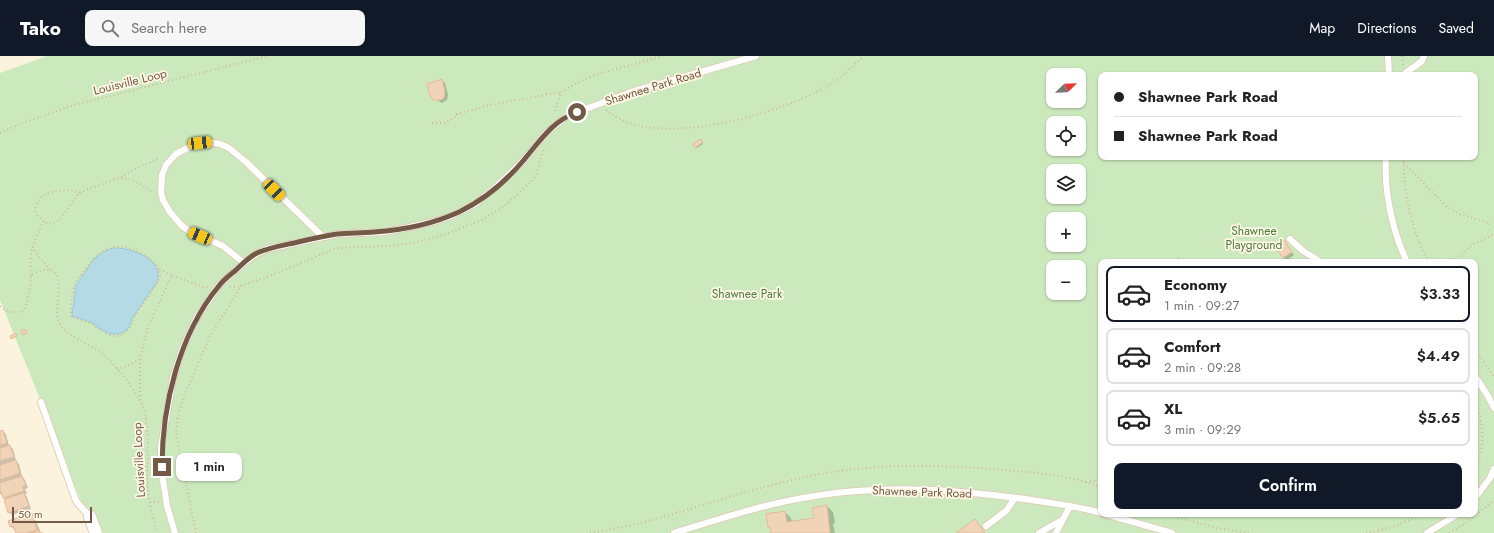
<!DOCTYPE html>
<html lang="en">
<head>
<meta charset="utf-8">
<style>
	body { margin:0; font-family:Jost,sans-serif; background:#f6f6f6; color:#222; height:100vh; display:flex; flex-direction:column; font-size:15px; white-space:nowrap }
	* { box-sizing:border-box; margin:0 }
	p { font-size:13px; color:#767676 }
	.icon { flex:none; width:22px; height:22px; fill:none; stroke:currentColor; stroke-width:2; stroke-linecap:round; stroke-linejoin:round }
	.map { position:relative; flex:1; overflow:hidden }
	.sheet { position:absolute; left:1098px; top:203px; width:380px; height:258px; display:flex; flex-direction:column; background:#fff; border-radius:8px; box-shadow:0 1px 3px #0004 }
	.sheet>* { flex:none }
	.guide { position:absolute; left:1098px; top:16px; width:380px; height:88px; border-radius:8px; box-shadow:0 1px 3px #0004; display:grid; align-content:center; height:88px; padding:0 16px; background:#fff }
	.needle { width:26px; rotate:67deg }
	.fabs { position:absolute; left:1046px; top:12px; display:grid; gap:8px }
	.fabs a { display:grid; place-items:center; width:40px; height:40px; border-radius:8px; background:#fff; box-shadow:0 1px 3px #0004; font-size:20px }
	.scale { position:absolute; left:12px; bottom:10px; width:80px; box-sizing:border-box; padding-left:4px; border:2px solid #725a47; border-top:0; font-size:11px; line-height:14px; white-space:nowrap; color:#725a47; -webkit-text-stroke:3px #fff7e5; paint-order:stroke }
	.end { position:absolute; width:18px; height:18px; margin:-9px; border:5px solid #725a47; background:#fff; box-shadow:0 0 0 2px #fff }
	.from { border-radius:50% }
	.bubble { position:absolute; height:28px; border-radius:8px; background:#fff; box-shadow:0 1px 3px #0004; font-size:13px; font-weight:600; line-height:28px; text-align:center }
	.car { position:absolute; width:12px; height:24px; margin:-12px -6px; border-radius:5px; box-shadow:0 0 3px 1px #0007; background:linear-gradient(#f5c518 24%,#345 0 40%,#f5c518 0 76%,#345 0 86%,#f5c518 0) }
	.guide b { display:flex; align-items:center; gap:14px; height:38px; font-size:15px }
	.guide b+b { border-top:1px solid #e0e0e0 }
	.guide i { width:10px; height:10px; background:#222 }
	ul { padding:7px 0 0; list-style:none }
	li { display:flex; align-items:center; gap:12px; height:56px; margin:0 8px 6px; padding:0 8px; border:2px solid #e0e0e0; border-radius:8px }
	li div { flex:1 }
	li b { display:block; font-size:15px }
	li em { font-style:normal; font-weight:600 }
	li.selected { border-color:#111827 }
	li>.icon { width:36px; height:36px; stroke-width:1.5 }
	.cta { display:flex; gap:8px; margin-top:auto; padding:8px 16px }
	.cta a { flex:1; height:46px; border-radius:8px; background:#111827; color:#fff; font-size:16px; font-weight:600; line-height:46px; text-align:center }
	header { display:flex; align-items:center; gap:24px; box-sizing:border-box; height:56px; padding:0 20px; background:#111827; color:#fff }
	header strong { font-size:19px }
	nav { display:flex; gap:22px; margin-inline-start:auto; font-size:14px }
	.search { width:280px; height:36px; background:#f6f6f6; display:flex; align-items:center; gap:10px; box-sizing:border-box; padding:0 14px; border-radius:8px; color:#767676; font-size:15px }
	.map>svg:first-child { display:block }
	.green { fill:#cce9be; fill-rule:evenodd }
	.water { fill:#b4dae5; stroke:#9bc8d6 }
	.shadow { fill:#0003 }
	.building { fill:#f1d3b7; stroke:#e4bb97 }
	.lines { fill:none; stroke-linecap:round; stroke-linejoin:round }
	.lane-casing { stroke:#dfcfbb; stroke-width:8 }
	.street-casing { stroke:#dfcfbb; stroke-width:14 }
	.path { stroke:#d5b69b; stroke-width:2; stroke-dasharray:1 3; stroke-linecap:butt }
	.lane { stroke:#fff; stroke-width:6 }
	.street { stroke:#fff; stroke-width:12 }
	.route { stroke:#725a47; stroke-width:5 }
	.labels { text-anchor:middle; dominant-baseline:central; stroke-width:3.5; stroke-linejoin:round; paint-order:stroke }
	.street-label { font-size:12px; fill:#725a47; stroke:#fff7e5 }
	.park-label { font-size:12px; fill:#4f7d42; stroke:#fff7e5 }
</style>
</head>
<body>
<header>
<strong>Tako</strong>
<div class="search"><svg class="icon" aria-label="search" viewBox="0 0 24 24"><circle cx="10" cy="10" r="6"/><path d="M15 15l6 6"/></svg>Search here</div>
<nav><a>Map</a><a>Directions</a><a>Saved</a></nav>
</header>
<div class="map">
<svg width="1494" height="477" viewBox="0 0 1494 477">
	<rect width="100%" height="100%" fill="#fcf3df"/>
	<path class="green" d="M47 0H1494V477H94L0 244V17ZM1053 19H1079V45H1053ZM1101 19H1475V101H1101ZM1053 67H1079V93H1053ZM1053 115H1079V141H1053ZM1053 163H1079V189H1053ZM1101 206H1475V458H1101ZM1053 211H1079V237H1053Z"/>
	<path class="water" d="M113 192C130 191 165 203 157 226L132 262 130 269 126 275 118 278H111L100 273 91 266 72 260 76 229 94 203 103 196Z"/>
	<path class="shadow" d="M442 24 445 27 448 39 447 44 442 47 433 42Z
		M700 84 703 88 697 92 694 89Z
		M1284 185 1294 199 1286 205 1276 190Z
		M3 375 6 378 9 390 13 393 16 404H15L19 408 22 420 25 424 28 432 25 433 27 438H25L27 441 31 453 12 459 9 456 6 444 3 439 0 438V376Z
		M827 450 833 456 835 467 833 468 835 477H772L771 473 769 471 785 456 791 462 792 467 815 463Z
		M31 459 34 461 41 477H17L15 473 11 471 10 466Z"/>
	<path class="building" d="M442 23 445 35 444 42 441 44H433L430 39 427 28Z
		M701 83 703 86 695 92 693 88Z
		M1284 184 1292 196 1283 202 1274 190Z
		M25 273 27 277 23 279 21 275Z
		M16 277 17 280 11 283 10 280Z
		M3 374 7 387 0 389V375Z
		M10 389 14 401 0 405V392Z
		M16 404 20 417 0 424V409Z
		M22 420 26 429 23 430 24 435 3 442 1 436 0 437V427Z
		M24 437 29 450 8 457 4 443Z
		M827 449 830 477H771L770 471H768L766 458 785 455 787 466 814 462 812 452Z
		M32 457 37 474 27 477H16L13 470 10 471 8 465Z
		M975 463 985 477H956Z
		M39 474 40 477H43H30Z"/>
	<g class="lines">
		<defs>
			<path id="lane" d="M1388 0 1389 19
				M1403 19 1422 5 1424 0
				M1386 101C1384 136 1392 174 1407 206
				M1290 183 1303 195 1321 206
				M244 207 223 190 189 175 182 170 170 156 163 144 161 137 162 119 166 109 176 98 195 88 209 86 220 88 229 92 246 106 323 181
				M1475 320 1488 340 1494 352
				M41 346 76 445 90 461
				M1475 442 1490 422 1494 413
				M1105 458 1172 477
				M986 470 1006 455 1015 442
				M175 477 167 450 161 411V391L173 322 182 294 196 263 219 229 244 207 256 198 267 193 338 178 384 176 406 172 436 165 451 160 475 148 496 131 523 105 546 77 567 60 631 36 756 0
				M674 477C720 463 767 447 815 440 887 428 960 434 1032 444 1055 448 1079 450 1101 457
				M1039 477 1062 464
				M1056 477 1070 450
				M1427 477 1458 458"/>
			<path id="street" d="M90 461 96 477"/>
		</defs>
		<use href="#lane" class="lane-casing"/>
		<use href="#street" class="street-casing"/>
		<path class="path" d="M1402 0 1403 9
			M606 54C611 58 616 61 622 64 675 88 783 57 831 28 843 21 853 10 863 0
			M555 55 561 36 581 25 595 19 662 0
			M432 67H445L457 60V58L490 49 561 36
			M0 77 20 68 71 50 267 0
			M1403 101C1405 138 1410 173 1429 206
			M1404 107 1446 150 1460 158 1494 169
			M121 121 135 113 160 102
			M80 137C68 131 39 134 36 150 35 154 36 158 39 161 58 183 69 144 81 136 85 134 92 132 98 130 104 128 114 122 121 122 133 122 144 130 153 137
			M32 191 39 201 52 215
			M1171 206 1179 202
			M1452 206 1472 189 1494 178
			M159 213C155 205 149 202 141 197 115 183 99 193 84 215 81 219 77 223 75 228 71 237 71 251 71 261L92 268 98 273 109 279 116 280 123 279 131 271 136 258 158 226 160 220 159 213 172 219
			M31 219C28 197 34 184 44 165
			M230 231 241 230
			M0 250C8 257 15 258 25 254L31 228V219C35 217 41 214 45 214 71 212 50 254 60 268 69 281 87 287 100 296 117 310 134 330 143 351 145 355 146 361 146 366 150 389 146 412 148 436 149 449 153 464 158 477
			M1475 292 1494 321
			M117 313 132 308 139 303
			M140 344V303L148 271 172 219 203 231H208
			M1475 345C1484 366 1486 390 1475 411
			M1086 426 1101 424
			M150 446H159
			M1166 458 1217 472 1249 477
			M196 477 176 378 178 361 184 340 210 280 241 230 272 219 334 193 351 191 393 190 417 186 443 179 482 164 503 151 531 126 536 119 544 93
			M590 477C619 472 648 466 676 457 730 441 783 423 840 415 890 408 940 409 991 413 1024 415 1071 419 1101 431
			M1366 477C1386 474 1404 467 1422 458
			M1449 477 1466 467 1494 444"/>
		<use href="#lane" class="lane"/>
		<use href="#street" class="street"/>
	</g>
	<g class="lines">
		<path class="route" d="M162 411C162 349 179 279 218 231 223 224 230 219 236 214 242 208 249 201 257 197 270 191 285 189 298 186 311 183 324 180 337 178 349 177 362 177 374 176 403 174 433 168 459 156 484 144 506 125 523 105 540 85 551 66 577 56"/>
	</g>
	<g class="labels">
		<g class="street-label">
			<text transform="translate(130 26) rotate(-14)">Louisville Loop</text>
			<text transform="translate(653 31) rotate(-17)">Shawnee Park Road</text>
			<text transform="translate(139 404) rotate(-93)">Louisville Loop</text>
			<text transform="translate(922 436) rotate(2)">Shawnee Park Road</text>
		</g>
		<g class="park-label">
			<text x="1254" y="175">Shawnee<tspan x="1254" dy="14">Playground</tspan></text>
			<text x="747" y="238">Shawnee Park</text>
		</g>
	</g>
</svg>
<div class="fabs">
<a><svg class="needle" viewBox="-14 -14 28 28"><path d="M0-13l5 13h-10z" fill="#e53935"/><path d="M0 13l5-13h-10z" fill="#767676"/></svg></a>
<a><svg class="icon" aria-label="locate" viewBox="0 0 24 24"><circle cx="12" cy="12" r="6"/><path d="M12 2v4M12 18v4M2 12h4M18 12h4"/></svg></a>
<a><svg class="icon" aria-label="layers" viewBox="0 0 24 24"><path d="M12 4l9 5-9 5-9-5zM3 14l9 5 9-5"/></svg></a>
<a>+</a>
<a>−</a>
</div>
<div class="scale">50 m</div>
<i class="end from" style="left:577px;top:56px"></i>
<i class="end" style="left:162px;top:411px"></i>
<div class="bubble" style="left:176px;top:397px;width:66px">1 min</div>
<i class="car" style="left:200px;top:87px;rotate:84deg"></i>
<i class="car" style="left:274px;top:134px;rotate:136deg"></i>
<i class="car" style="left:200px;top:180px;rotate:293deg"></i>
<div class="guide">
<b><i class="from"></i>Shawnee Park Road</b>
<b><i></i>Shawnee Park Road</b>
</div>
<section class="sheet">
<ul>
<li class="selected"><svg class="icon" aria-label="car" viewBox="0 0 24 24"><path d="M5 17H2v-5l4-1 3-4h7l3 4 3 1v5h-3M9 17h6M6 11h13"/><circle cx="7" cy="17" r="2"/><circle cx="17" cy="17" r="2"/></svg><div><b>Economy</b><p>1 min · 09:27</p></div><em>$3.33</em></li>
<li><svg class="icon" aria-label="car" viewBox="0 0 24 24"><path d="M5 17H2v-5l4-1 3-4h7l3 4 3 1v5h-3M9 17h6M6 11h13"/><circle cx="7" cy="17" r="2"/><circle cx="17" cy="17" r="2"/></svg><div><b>Comfort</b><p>2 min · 09:28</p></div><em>$4.49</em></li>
<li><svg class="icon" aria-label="car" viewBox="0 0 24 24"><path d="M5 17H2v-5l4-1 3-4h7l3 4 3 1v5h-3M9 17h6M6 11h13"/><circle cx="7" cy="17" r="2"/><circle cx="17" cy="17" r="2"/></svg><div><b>XL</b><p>3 min · 09:29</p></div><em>$5.65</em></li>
</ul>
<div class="cta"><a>Confirm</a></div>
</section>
</div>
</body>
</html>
